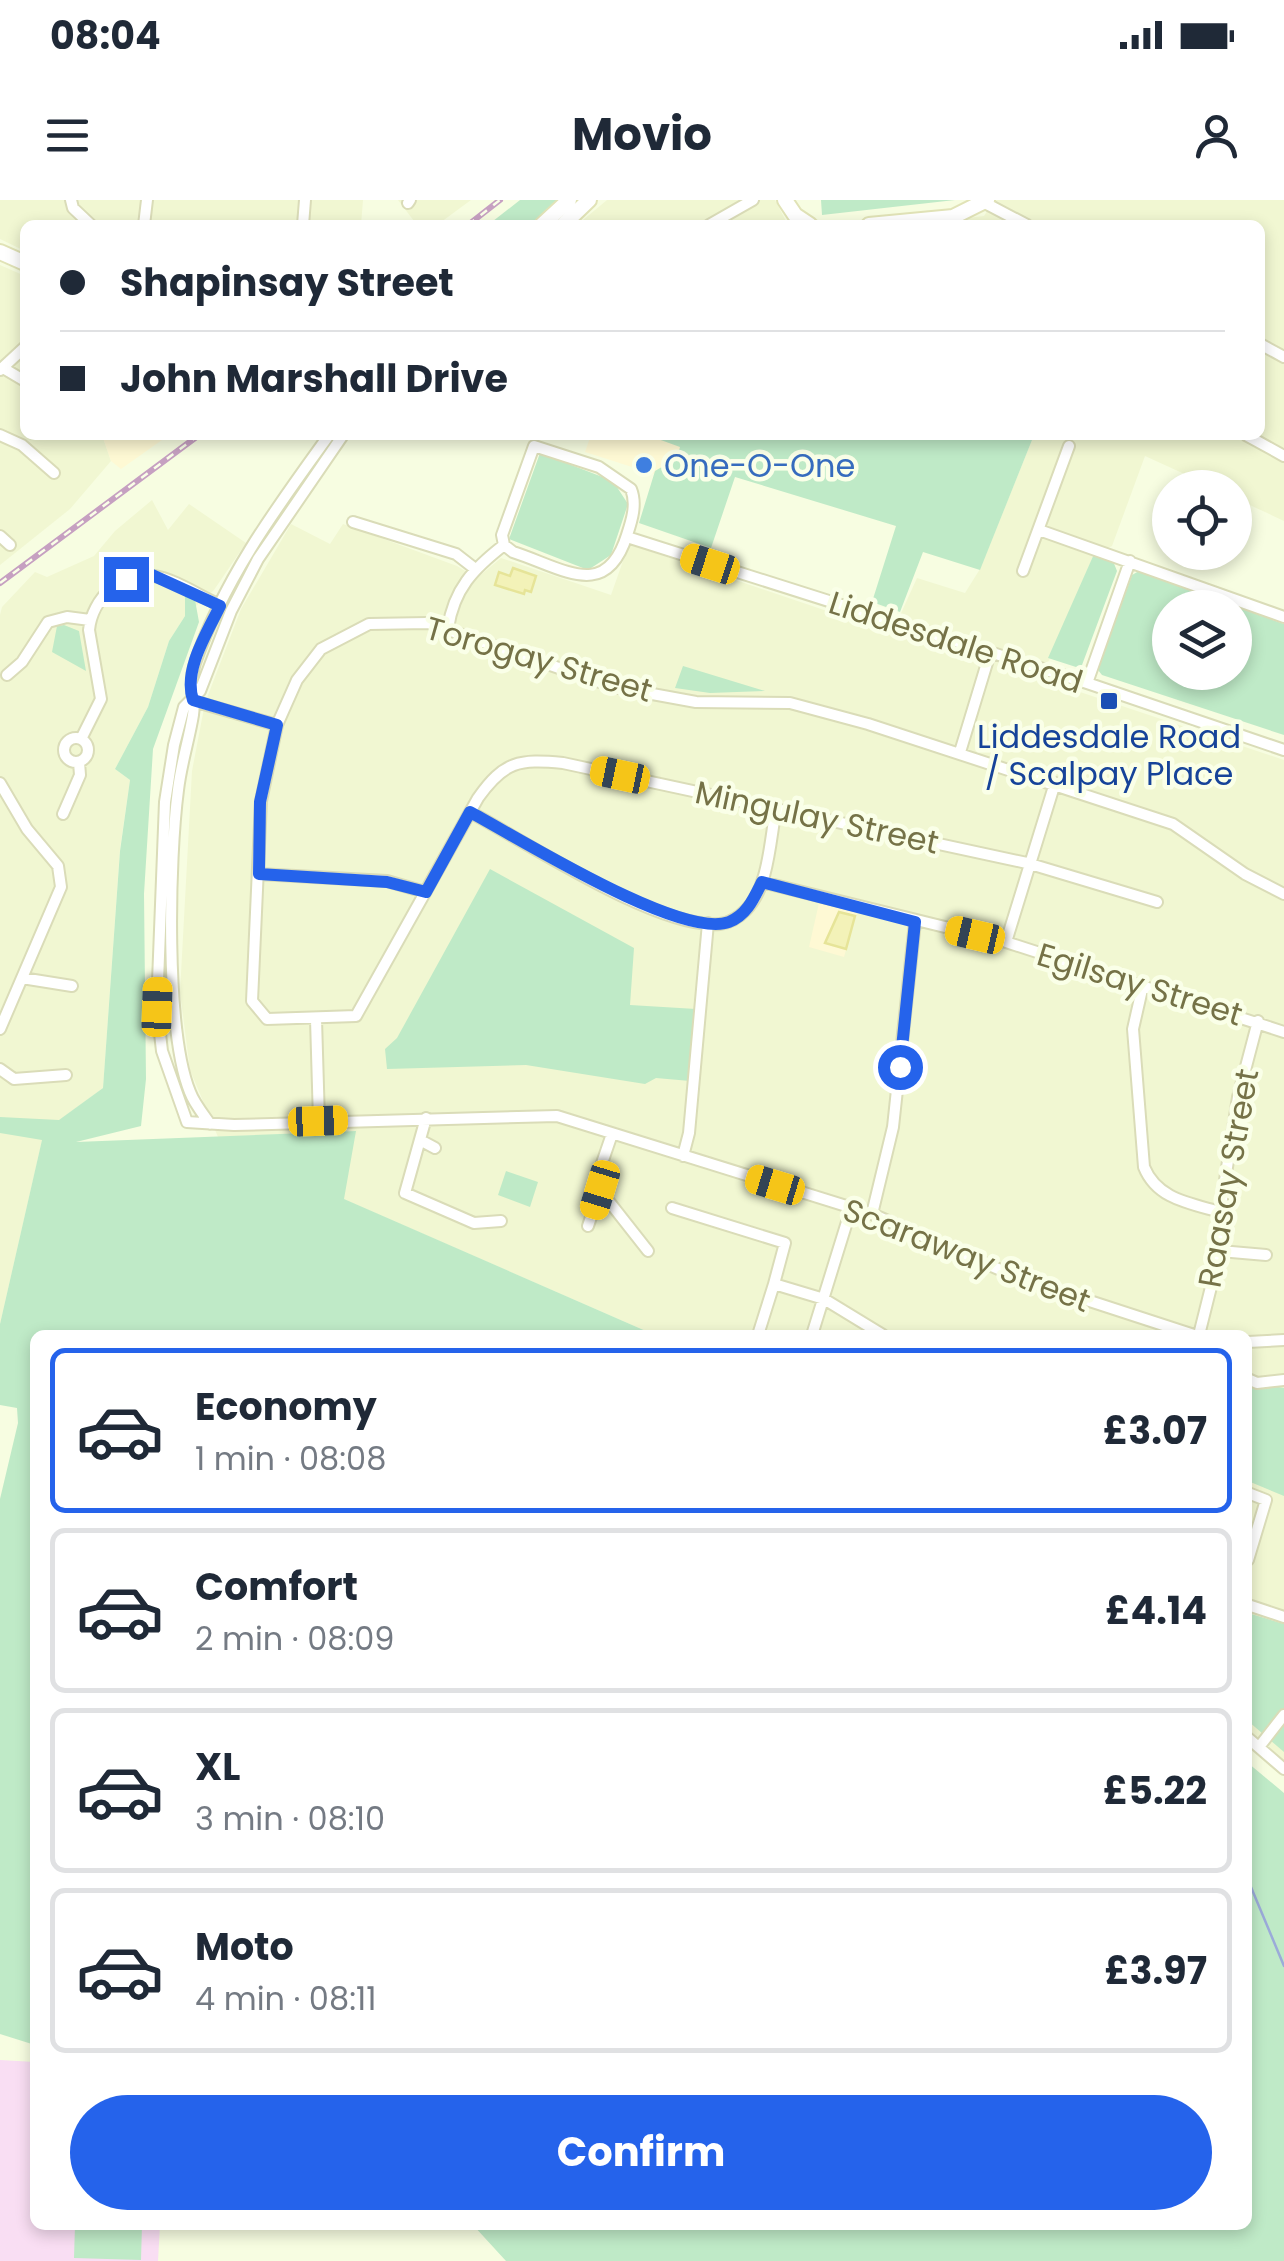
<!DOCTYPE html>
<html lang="en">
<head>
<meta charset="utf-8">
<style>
	body { margin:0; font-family:Poppins,sans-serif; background:#f6f6f7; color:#1f2937; height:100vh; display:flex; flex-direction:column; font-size:38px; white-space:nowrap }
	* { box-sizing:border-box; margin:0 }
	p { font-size:32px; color:#747a83 }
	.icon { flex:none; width:55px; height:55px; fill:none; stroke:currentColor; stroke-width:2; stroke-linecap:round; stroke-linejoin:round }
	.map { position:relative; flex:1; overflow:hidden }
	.details { position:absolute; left:30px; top:1130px; width:1222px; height:900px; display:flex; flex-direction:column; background:#fff; border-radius:15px; box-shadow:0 5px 15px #0003 }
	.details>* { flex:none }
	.banner { position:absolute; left:20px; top:20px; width:1245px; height:220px; border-radius:15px; box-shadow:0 5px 15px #0003; display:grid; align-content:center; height:220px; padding:0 40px; background:#fff }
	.controls { position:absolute; left:1152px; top:270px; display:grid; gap:20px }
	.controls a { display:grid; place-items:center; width:100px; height:100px; border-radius:50%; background:#fff; box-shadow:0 5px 15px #0003; font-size:50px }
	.end { position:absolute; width:45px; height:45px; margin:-22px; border:12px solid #2563eb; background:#fff; box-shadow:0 0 0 5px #fff }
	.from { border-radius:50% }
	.car { position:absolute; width:30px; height:60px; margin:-30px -15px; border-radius:12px; box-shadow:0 0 8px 2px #0007; background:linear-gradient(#f5c518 24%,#345 0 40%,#f5c518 0 76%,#345 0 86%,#f5c518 0) }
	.banner b { display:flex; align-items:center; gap:35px; height:95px; font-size:38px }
	.banner b+b { border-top:2px solid #e0e1e3 }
	.banner i { width:25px; height:25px; background:#1f2937 }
	ul { padding:18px 0 0; list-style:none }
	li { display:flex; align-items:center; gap:30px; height:165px; margin:0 20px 15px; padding:0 20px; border:5px solid #e0e1e3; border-radius:15px }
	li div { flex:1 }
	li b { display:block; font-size:38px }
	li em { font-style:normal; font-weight:700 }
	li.on { border-color:#2563eb }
	li>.icon { width:90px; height:90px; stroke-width:1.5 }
	.primary-button { display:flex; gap:20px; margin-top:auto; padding:20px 40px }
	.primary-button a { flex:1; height:115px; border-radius:60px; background:#2563eb; color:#fff; font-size:40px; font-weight:700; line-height:115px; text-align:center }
	.status { display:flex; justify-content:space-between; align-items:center; height:70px; padding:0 50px; background:#fff; direction:ltr }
	.status svg { height:28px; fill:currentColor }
	header { display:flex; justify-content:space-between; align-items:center; height:130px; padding:0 40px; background:#fff; font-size:45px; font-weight:700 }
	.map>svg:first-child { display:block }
	.residential { fill:#f1f7d2 }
	.commercial { fill:#fef9d4 }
	.education { fill:#f9def3 }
	.green { fill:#bfeac7; fill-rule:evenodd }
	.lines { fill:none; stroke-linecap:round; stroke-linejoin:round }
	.stream { stroke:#9babd9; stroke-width:2.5 }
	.building { fill:#f3f2b8; stroke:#e6e498; stroke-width:2.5 }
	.street-casing { stroke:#dadcb8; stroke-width:14 }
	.secondary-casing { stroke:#e1e3b7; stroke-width:18 }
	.street { stroke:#fff; stroke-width:10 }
	.secondary { stroke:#fff; stroke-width:14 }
	.rail-casing { stroke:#c6a0c1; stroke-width:6 }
	.rail { stroke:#faffe8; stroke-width:2.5; stroke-dasharray:8; stroke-linecap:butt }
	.route { stroke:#2563eb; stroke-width:12 }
	.shop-dot { fill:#3f7fe0; stroke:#faffe8; stroke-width:4 }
	.transit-dot { fill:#1a4fb4; stroke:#faffe8; stroke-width:4 }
	.labels { text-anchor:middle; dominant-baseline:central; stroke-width:9; stroke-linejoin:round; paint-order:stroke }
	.shop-label { font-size:32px; fill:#366cbe; stroke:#faffe8; text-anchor:start }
	.street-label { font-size:32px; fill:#757247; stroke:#faffe8 }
	.transit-label { font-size:32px; fill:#164399; stroke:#faffe8 }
</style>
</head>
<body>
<div class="status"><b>08:04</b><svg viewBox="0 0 49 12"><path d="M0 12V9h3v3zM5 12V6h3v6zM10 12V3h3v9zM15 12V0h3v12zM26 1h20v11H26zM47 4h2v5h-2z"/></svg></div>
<header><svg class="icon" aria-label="menu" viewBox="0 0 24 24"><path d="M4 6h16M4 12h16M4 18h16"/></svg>Movio<svg class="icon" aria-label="person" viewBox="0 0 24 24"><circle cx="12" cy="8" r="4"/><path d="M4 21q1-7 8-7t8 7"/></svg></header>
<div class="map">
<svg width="1284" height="2061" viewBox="0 0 1284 2061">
	<rect width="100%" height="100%" fill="#f7fde1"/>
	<path class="residential" d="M0 0H363L361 25H25V51L0 39Z
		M398 0H471L437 25H417Z
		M607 0H775L788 25H577Z
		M994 0H1284V321L1235 298V288L1213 287 1145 256 1112 346 1094 354 1041 479 1284 560V1561L1248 1529V1135H655L343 999 355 931 218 937 190 870 180 792 192 571 205 503 241 409 291 324 330 344 343 324 457 366 477 378 501 358 611 395 629 344 892 433 917 378 965 393 980 369 1034 235H1260V25H906L984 16Z
		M0 65 25 76V235H102L111 261 70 309 0 365Z
		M152 300 168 330 189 304 246 343 214 390 185 416 169 441 148 507 115 569 130 580 120 649 103 888 44 932 0 1124V415L2 407 35 372 47 377 94 356 115 331Z"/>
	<path class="commercial" d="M102 235H169L121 269 111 261Z
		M591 235H647L681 246 678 258 654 274 585 252Z
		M819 703 857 712 844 757 809 747Z"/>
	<path class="education" d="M0 1860 35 1862V2025H160L158 2061H0Z"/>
	<path class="green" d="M520 0H563L536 25H488Z
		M821 0H955L822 15Z
		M647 235H1034L980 370 923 352 900 412 872 402 896 326 735 277 711 348 639 323 655 271 677 258 680 247Z
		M540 253 613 281 628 304 611 355 588 370 509 339Z
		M1094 354 1113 361 1117 371 1082 465 1076 467 1048 458Z
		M1139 371 1284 424V535L1102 475 1098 470 1132 375ZM1170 408H1235V472H1170Z
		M185 394 195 400 199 422 153 549 144 694 146 879 141 926 76 942 356 931 344 999 655 1135H35V1845L0 1834V1299L18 1223 17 1208 0 1205V1124L42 940 0 933V917L59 920 103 888 120 651 130 580 115 569 148 507 169 441 185 416Z
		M64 425 79 431 86 471 52 452 57 426Z
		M683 466 765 491 710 493 675 488Z
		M490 669 634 748 630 805 696 809 690 881 656 878 645 884 526 865 387 869 385 849 397 838Z
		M506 971 538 982 530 1007 498 995Z
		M1248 1181 1284 1188V1296L1248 1281Z
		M1248 1413 1284 1424V1552L1248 1521Z
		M1248 1563 1284 1593V2061H506L473 2025H1248Z
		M75 2025H142L141 2060 74 2058Z"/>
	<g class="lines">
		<path class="stream" d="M1248 1680 1284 1766"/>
	</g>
	<path class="building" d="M513 368 536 376 531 392 525 390 524 394 495 385 499 372 510 376Z
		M839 712 855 716 846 749 825 743Z"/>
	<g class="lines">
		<defs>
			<path id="street" d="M71 0 73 8 91 25
				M408 3 410 0
				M985 3 1027 25
				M144 25 147 0
				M303 25 305 0
				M709 25 753 0
				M1260 144 1284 157
				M3 168 25 181
				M0 170 25 147
				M0 235 22 245 54 273
				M343 235 258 359 231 411 200 491 184 507 174 545 165 602 157 807 162 851 187 922 234 925 557 916 872 1014 1019 1078 1194 1135
				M1246 235 1284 256
				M534 246 599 267 631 289C637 304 632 320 627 335 606 402 563 368 513 352L504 345 502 335Z
				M353 322 456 354 474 368
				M1039 330 1284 417
				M0 336 10 345
				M627 337 1087 483 1284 550
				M1023 371 1069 246
				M448 428C454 389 473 369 504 345
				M7 475 22 462 48 422 67 417 90 420
				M1087 483 1130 361
				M193 501 277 525
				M64 550a12 12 0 1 1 24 0a12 12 0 1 1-24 0Z
				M81 539 101 499 89 430C92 399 122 369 154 376 177 380 199 396 220 405
				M960 552 990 453
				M0 583 27 629 58 666 61 687 0 829
				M470 612C526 642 659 730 720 724 730 723 739 717 746 710 769 687 770 639 776 609
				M63 614 80 575 79 562
				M259 674 387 681 425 692
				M762 682 1006 742 1284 832
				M1157 702 1027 663 563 563C519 559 504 561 478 598L356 816 267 819 252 801 261 601 277 525 297 480 321 449 369 424 428 423 614 487 696 502 790 503 868 524 1173 624 1245 674 1284 694
				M1006 742 1055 583
				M22 778 72 786
				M1143 785 1133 829 1144 967C1157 999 1189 1003 1220 1012
				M316 819 319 921
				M0 869 14 879 66 875
				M426 918 405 993 474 1023 501 1021
				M210 924C203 914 194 903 190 892 165 831 169 658 178 590 181 564 189 540 193 515 196 497 188 483 195 463 224 378 277 307 329 235
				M612 934 601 966 600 990 648 1051
				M420 940 435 948
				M683 956 689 933 708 723
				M672 1008 785 1043 774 1084 824 1099 883 1135
				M872 1014 893 927 915 722
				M588 1026 600 990
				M1220 1051 1266 1055
				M758 1135 774 1084
				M812 1135 851 1009
				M1199 1135 1220 1051V1012L1238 897 1258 821
				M1248 1142 1284 1140
				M1248 1179 1257 1183 1284 1180
				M1248 1293 1266 1300 1248 1360
				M1248 1405 1284 1417
				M1248 1538 1284 1569
				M1259 1547 1284 1515"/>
			<path id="secondary" d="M785 0 795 15 810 25
				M542 25 569 0
				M563 25 589 0
				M869 25 953 17 987 0
				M0 52 25 63"/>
		</defs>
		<use href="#street" class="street-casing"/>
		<use href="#secondary" class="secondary-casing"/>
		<use href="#street" class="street"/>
		<use href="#secondary" class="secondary"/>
		<defs>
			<path id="rail" d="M468 25 500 0
				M0 383 199 235"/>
		</defs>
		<use href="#rail" class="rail-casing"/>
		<use href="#rail" class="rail"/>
	</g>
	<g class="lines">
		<path class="route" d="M126 379 152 375 220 406C207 433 183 470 193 500L277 525 260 602 259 674 387 682 426 692 470 612C517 637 681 740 729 722 747 715 754 698 762 682L915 722 900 867"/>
	</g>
	<circle class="shop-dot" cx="644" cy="265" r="10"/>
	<rect class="transit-dot" x="1099" y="491" width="20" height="20" rx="5"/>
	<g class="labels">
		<g class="shop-label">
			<text x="664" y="265">One-O-One</text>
		</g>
		<g class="street-label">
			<text transform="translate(956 442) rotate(18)">Liddesdale Road</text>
			<text transform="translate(539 459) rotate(16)">Torogay Street</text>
			<text transform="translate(817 617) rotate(12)">Mingulay Street</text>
			<text transform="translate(1140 784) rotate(17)">Egilsay Street</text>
			<text transform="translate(1228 978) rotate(-80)">Raasay Street</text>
			<text transform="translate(967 1055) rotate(21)">Scaraway Street</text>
		</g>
		<g class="transit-label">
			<text x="1109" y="536">Liddesdale Road<tspan x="1109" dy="37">/ Scalpay Place</tspan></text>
		</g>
	</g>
</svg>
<div class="controls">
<a><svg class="icon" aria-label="locate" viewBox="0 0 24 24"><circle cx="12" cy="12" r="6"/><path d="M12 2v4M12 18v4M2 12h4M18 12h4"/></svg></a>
<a><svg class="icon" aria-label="layers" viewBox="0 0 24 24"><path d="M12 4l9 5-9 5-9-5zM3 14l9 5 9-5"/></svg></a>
</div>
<i class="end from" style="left:900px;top:867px"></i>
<i class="end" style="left:126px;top:379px"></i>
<i class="car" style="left:710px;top:364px;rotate:288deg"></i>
<i class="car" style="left:620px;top:575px;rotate:282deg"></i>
<i class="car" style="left:975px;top:735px;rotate:283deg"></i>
<i class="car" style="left:157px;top:807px;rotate:2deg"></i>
<i class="car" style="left:318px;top:921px;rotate:88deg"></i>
<i class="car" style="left:775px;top:985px;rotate:287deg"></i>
<i class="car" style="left:600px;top:990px;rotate:197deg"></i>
<div class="banner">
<b><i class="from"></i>Shapinsay Street</b>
<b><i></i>John Marshall Drive</b>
</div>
<section class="details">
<ul>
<li class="on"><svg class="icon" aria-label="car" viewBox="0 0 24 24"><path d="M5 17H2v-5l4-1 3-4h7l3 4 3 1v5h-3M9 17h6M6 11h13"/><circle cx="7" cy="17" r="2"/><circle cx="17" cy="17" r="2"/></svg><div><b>Economy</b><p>1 min · 08:08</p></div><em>£3.07</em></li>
<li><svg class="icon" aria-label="car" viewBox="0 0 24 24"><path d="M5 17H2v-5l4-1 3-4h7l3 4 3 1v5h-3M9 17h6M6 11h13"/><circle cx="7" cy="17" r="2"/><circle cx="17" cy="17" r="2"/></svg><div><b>Comfort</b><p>2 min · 08:09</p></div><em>£4.14</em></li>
<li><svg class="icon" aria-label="car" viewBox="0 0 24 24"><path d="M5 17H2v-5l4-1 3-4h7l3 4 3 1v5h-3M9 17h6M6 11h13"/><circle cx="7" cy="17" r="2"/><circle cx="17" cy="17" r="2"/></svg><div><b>XL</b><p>3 min · 08:10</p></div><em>£5.22</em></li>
<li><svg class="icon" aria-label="car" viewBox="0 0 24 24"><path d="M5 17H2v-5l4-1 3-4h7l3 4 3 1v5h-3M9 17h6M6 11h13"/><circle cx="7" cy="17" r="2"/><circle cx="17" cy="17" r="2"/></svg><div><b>Moto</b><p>4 min · 08:11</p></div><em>£3.97</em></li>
</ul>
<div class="primary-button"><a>Confirm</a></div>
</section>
</div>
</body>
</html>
